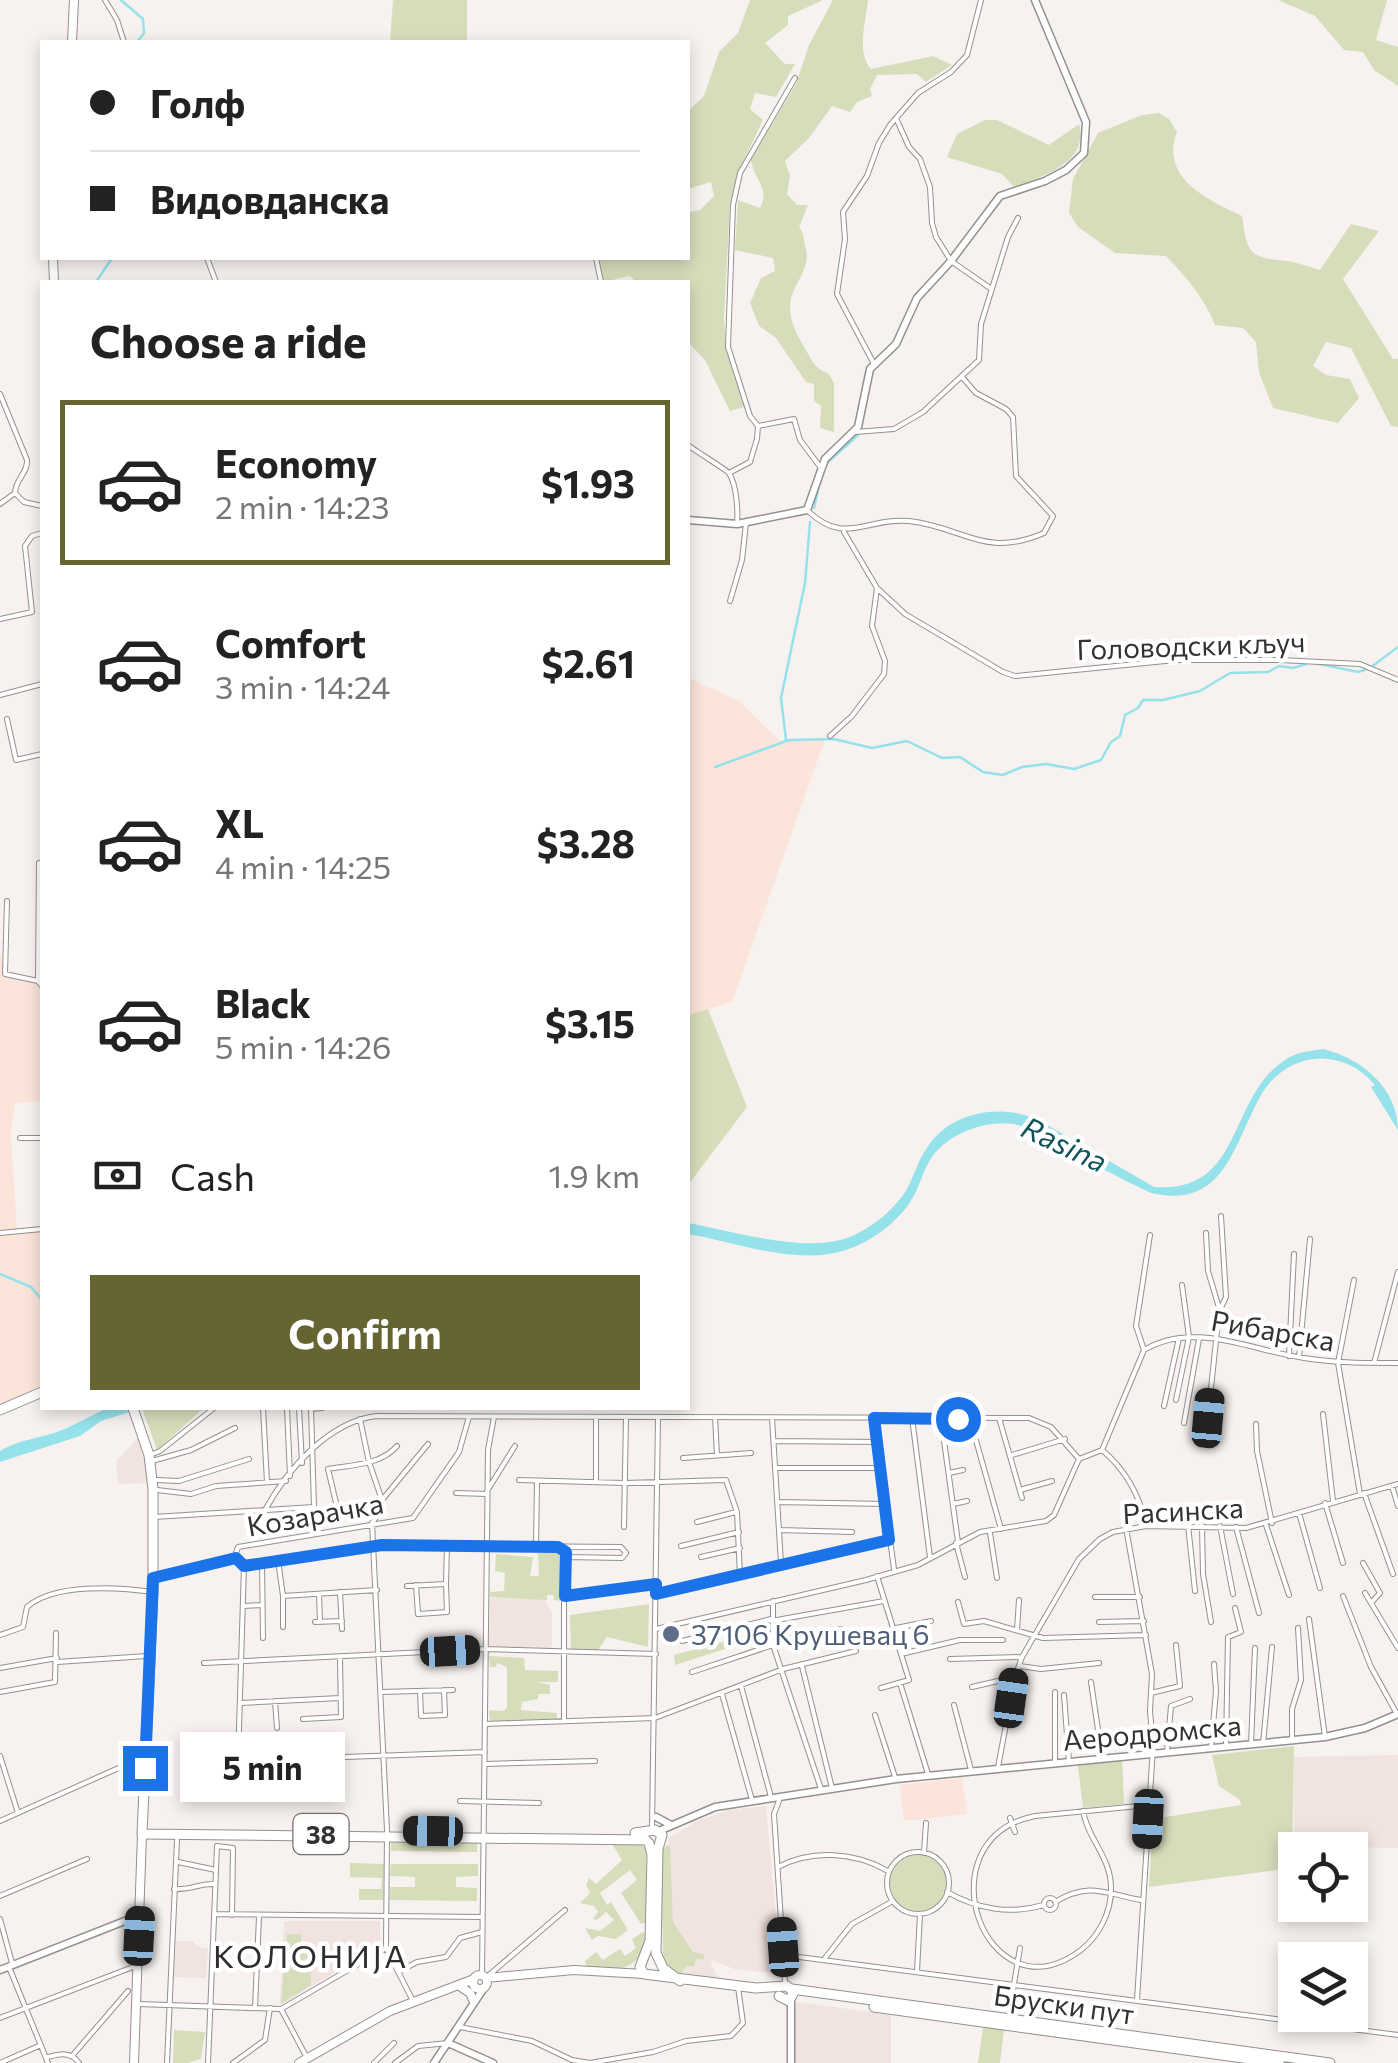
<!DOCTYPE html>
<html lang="en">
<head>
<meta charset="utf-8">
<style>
	body { margin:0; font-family:Commissioner,sans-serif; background:#f2f2f2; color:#222; height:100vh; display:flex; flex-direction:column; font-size:38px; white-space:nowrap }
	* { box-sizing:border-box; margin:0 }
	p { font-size:32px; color:#767676 }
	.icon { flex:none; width:55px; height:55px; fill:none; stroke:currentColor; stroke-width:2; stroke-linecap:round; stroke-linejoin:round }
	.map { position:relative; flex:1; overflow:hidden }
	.side { position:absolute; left:40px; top:280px; width:650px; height:1130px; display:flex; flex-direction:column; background:#fff; border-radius:0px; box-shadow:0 5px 15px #0003 }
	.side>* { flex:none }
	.hud { position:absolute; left:40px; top:40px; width:650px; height:220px; border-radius:0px; box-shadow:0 5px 15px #0003; display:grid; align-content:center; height:220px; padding:0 50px; background:#fff }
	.tools { position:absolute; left:1278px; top:1832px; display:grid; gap:20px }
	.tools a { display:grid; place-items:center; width:90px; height:90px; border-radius:0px; background:#fff; box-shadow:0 5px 15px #0003; font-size:50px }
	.end { position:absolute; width:45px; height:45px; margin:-22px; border:12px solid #1a73e8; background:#fff; box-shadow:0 0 0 5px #fff }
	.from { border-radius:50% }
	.bubble { position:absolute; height:70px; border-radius:0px; background:#fff; box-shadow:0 5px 15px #0003; font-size:32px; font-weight:700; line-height:70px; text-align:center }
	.car { position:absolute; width:30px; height:60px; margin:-30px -15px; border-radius:12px; box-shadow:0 0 8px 2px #0007; background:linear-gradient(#222 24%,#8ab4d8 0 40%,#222 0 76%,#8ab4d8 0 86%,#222 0) }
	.hud b { display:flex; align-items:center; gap:35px; height:95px; font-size:38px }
	.hud b+b { border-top:2px solid #e0e0e0 }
	.hud i { width:25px; height:25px; background:#222 }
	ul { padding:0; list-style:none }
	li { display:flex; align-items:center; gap:30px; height:165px; margin:0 20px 15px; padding:0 30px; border:5px solid transparent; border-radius:0px }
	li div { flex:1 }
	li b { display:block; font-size:38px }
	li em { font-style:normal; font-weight:700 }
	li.on { border-color:#666532 }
	li>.icon { width:90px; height:90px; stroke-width:1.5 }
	h2 { padding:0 50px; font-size:45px; line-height:120px }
	.pay { display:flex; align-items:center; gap:25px; height:110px; padding:0 50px; font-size:38px }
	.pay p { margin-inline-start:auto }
	.primary-button { display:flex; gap:20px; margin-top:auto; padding:20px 50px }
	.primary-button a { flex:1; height:115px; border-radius:0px; background:#666532; color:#fff; font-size:40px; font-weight:700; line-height:115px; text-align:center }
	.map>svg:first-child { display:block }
	.built { fill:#f1e3df }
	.industrial { fill:#fbe4d9 }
	.green { fill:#d6ddba }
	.water { fill:#95e2ea }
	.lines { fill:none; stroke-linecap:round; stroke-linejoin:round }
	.stream { stroke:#95e2ea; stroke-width:2.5 }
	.minor-casing { stroke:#95908e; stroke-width:6 }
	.tertiary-casing { stroke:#95908e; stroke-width:9 }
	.secondary-casing { stroke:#95908e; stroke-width:10 }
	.primary-casing { stroke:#95908e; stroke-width:11 }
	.minor { stroke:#fff; stroke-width:4 }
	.tertiary { stroke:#fff; stroke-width:6 }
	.secondary { stroke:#fff; stroke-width:8 }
	.primary { stroke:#fff; stroke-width:9 }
	.route { stroke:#1a73e8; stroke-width:12 }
	.service-dot { fill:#5c6f8a; stroke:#fff; stroke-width:4 }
	.labels { text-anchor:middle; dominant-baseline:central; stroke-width:9; stroke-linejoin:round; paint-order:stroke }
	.shield { fill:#fff; stroke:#71706f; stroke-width:2.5 }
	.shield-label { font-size:25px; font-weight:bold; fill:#343231 }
	.street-label { font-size:28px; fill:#343231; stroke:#fff }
	.service-label { font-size:28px; fill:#4e5e75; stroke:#fff; text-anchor:start }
	.water-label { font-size:30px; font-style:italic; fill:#10545a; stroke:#fff }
	.quarter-label { font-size:32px; letter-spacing:2.5px; fill:#312d2c; stroke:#fff }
</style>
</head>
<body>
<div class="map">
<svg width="1398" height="2063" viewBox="0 0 1398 2063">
	<rect width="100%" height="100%" fill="#f7f2f0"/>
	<path class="built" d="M140 1436 150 1483 118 1484 116 1461Z
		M490 1598 544 1599 552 1612V1648L489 1647Z
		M1398 1755V1848L1294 1846V1757Z
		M766 1806 781 1974 734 1969 712 1960 711 1965 722 1983 681 1978 684 1968 703 1954 693 1952 673 1922 668 1838 697 1821 729 1810Z
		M284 1921H380V1946L280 2005Z
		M176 1941H193L198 1947 208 1948 206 1978 174 1977Z
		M798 2002 891 2015V2063H794L792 2008Z"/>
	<path class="industrial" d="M688 678 739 701 782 743 796 739H825L732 1002 688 1015Z
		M0 952 5 972 37 977 42 986V1101L15 1103 11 1135 17 1230 42 1225V1387L0 1406Z
		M962 1778 967 1814 904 1821 900 1785Z"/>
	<path class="green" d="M393 0H467V42H390Z
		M750 0H823L788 16V25L765 43 785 64H795L776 97 755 93 750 109 763 120 743 162 730 203 724 319 726 351 744 407 730 411 705 360 688 342V282H636L630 276 603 282 599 258H688V212L700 210 714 196 711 182 688 189V111L704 96 719 52 738 33Z
		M833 0H868C866 21 856 53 871 69L933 56 952 65 926 82 917 74 877 75 870 89 872 96 857 102 850 112 832 106 809 138 785 161 790 176 787 194 797 205H808L799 227C805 234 803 240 806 249 811 272 790 285 790 308 790 321 797 335 803 345 811 359 814 368 829 374L834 383V432L820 428 821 406 814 401V384L806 382 776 338 759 326 750 303 761 278 775 271 773 258 735 250 738 200 760 208C771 188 753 180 751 159L796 84 809 45Z
		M1278 0H1387L1376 40 1398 47V86L1374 70 1363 52 1344 50 1315 16Z
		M1159 113 1169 119 1177 132C1159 178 1208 200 1242 216 1247 255 1251 258 1288 261 1298 263 1310 267 1320 270L1351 224 1379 231 1343 279 1393 359H1398V427L1391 426 1351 348 1326 342 1313 366 1326 375 1350 379 1359 398 1338 423 1273 408 1259 372 1256 342 1243 328 1215 325C1204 297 1186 277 1166 256L1115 253 1078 227 1069 213 1073 179 1098 133 1142 115Z
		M985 120H997L1049 145 1079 124C1090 162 1042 177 1014 187L1002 174 947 157 957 134Z
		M708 1009 747 1107 688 1185V1015Z
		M142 1408H204L157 1450Z
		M558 1552 562 1558V1601L554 1600 553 1595H547V1600L490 1597V1592L504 1591 505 1573 495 1571 496 1554 533 1557 530 1576H539L538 1553Z
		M649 1604 648 1647 607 1637 598 1650H571L570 1615Z
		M768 1630 769 1635 675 1665 674 1655Z
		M489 1656 524 1658 525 1670 558 1671V1682H537L550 1685V1694H538V1699L522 1702 521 1710 557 1713V1719L490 1721 489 1710 504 1711 507 1707V1667L497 1663 496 1667H490Z
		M1294 1746 1292 1868 1149 1887 1153 1819 1241 1805 1240 1800 1219 1786 1212 1755Z
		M1122 1754 1124 1804 1083 1808 1077 1758 1102 1759Z
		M391 1841 477 1842V1852L391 1851Z
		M626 1842 640 1843 646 1849 647 1922 641 1924 621 1893 637 1880 630 1870 600 1893 607 1905 611 1902 628 1930 616 1939 598 1936 592 1940 585 1928 600 1931 614 1920 606 1912 597 1920 593 1919 598 1912 594 1906 580 1903 590 1893 586 1885 589 1878 596 1884 622 1860 612 1844Z
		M667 1845 670 1847 673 1922 693 1952 704 1954V1959H696L694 1966H686L681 1974 667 1966 663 1954 661 1852Z
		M890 1883a28 28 0 1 1 56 0a28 28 0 1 1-56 0Z
		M350 1863 384 1864 383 1900H359V1889H381L382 1878 350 1877Z
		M391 1864H478V1876L456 1877V1887L477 1888V1901L390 1900V1887H415V1877L390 1876Z
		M643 1932 647 1933C639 1973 623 1970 587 1967L585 1961 596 1952 603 1960 620 1949 625 1956 636 1948 632 1939Z
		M287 1934H301V1943L308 1944 309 1958 298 1961 310 1963 311 1985 281 2004Z
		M983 2027 1004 2030 1000 2063H978Z
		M174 2030 205 2032 201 2059 188 2063H173Z"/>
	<path class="water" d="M1323 1049C1361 1058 1398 1088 1398 1130L1371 1087 1375 1085C1342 1045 1285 1051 1260 1097 1233 1146 1224 1210 1151 1193 1121 1179 1092 1163 1062 1147 1047 1139 1031 1127 1014 1124 986 1120 949 1133 932 1157 923 1170 920 1186 912 1199 897 1224 867 1245 839 1252 791 1264 735 1242 688 1234V1223C732 1231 797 1251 840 1240 865 1234 894 1211 907 1189 914 1176 918 1160 927 1148 951 1111 999 1104 1037 1119L1154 1187C1244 1194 1226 1099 1285 1060 1296 1052 1310 1051 1323 1049Z
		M107 1408H142L101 1421 80 1436 0 1462V1451C18 1440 35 1439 54 1433 72 1427 90 1416 107 1408Z"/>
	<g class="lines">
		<path class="stream" d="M121 0 143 19 144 33 137 42
			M96 282 112 258
			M826 464 858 435
			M814 508 820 481
			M1319 664 1358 672 1370 668 1398 647
			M786 740 781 698 805 583 810 522
			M715 767 789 740 834 739 872 748 907 741 942 758 960 757 983 772 1003 775 1022 767 1046 764 1074 769 1101 760 1111 742 1120 736 1125 715 1138 708 1143 700H1163L1200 691 1230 673 1268 672 1279 666 1293 668 1306 664
			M0 1274 31 1287 42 1300"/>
		<defs>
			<path id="minor" d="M105 0 117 20 124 42
				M896 118 909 147 920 159 930 187 932 223 936 237 951 261 990 288
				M207 258 216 282
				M596 258 601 282
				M874 364 837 294 845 239 843 212 867 176 879 143 890 125 918 93 951 72 967 55 981 0
				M0 394 27 460C28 473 15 480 15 493L24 502 42 506
				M758 426 794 419 800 440 821 468
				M855 432 894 429 923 412 979 360 981 324 1008 237 1018 218
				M688 445C694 450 728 471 729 473 737 486 738 511 737 524
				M729 473 750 462 757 439 758 426 750 416 728 347 733 205 740 173 795 78
				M0 504 15 493
				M807 510C844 547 867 517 909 521 964 527 984 559 1044 533L1053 516 1016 476 1013 417 1006 409 976 393 962 377
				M844 532 877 588 905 614 1003 672 1015 676 1175 660H1280L1360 664 1398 680
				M730 601 742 560 746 523
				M0 619 32 612 25 546 32 536 42 533
				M0 695 42 684
				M7 719 16 760 42 754
				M830 736 852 716 884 674 885 661 872 626 877 588
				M39 863 38 981 42 986
				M7 901 5 974 38 981
				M20 1138H42
				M0 1233 42 1229
				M1206 1233 1208 1271 1220 1311
				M1354 1280 1338 1363 1360 1494
				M1144 1350C1194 1320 1252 1351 1304 1358 1335 1363 1366 1363 1398 1363
				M1289 1356 1294 1254
				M1299 1357 1310 1239
				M1374 1363 1398 1272
				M1176 1400 1189 1337 1182 1285
				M1164 1406 1179 1338
				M263 1408 267 1482
				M287 1408 290 1476
				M299 1408 302 1463
				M311 1409 322 1408
				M1323 1414 1333 1501
				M596 1417V1482
				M715 1417 717 1455
				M1208 1417 1219 1312 1226 1297 1221 1216
				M772 1418 781 1563
				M912 1418 930 1557
				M999 1418 1022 1498
				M360 1419 369 1462 382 1500
				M941 1419 958 1542
				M970 1419 1001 1529
				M874 1420 894 1569
				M1184 1423 1199 1339
				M1256 1424 1257 1451 1272 1523
				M774 1441 879 1442
				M1102 1450 1144 1350 1136 1326 1150 1235
				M150 1455 160 1451 214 1408
				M1012 1455 1065 1439
				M683 1458 751 1453
				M1079 1459 1102 1450C1126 1470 1140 1496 1146 1526
				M152 1461 191 1450 235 1428
				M776 1468H881
				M949 1473 963 1470
				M157 1480 179 1481 249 1459
				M519 1480 625 1483 726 1480 737 1512 740 1575
				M1392 1486 1398 1506
				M157 1490 191 1494 216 1486 286 1481
				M1020 1490 1052 1481
				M487 1491 515 1446
				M456 1493 487 1494
				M1364 1493 1393 1574
				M382 1500 338 1511 328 1469C351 1465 381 1465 397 1446
				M777 1502 886 1504
				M1325 1503 1343 1563
				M953 1504 967 1501
				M265 1510C287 1470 328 1422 376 1416L1029 1418 1051 1427 1079 1459
				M1299 1513 1320 1588
				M154 1517 314 1507 311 1408
				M697 1522 736 1512
				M1188 1525 1195 1591
				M1202 1525 1203 1574 1211 1622
				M1266 1525 1289 1595
				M1220 1526 1233 1594
				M624 1527 626 1417
				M1236 1527 1259 1613
				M1126 1528 1152 1674 1150 1711 1153 1747 1137 2000
				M779 1530 852 1532
				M990 1533 997 1578
				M956 1543 965 1577
				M681 1546 739 1532
				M536 1547 537 1482
				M564 1549V1719
				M235 1556 238 1547 413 1518 459 1452 469 1417
				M701 1557 740 1548
				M278 1560 283 1596V1627
				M262 1563 263 1638
				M1363 1563 1380 1593 1371 1603
				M877 1576 909 1680 881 1688
				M153 1578 235 1558 240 1559 244 1566 382 1545 621 1547 626 1553 622 1558 566 1557
				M416 1585 418 1614 447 1612 446 1584
				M407 1586 446 1584 447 1545
				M340 1592 342 1629
				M1365 1593 1398 1648
				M319 1594 320 1622
				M656 1594 889 1540
				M283 1596 377 1590
				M565 1596 654 1585
				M1343 1596 1371 1667 1397 1714
				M1095 1597H1140
				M773 1601V1645L821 1789
				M958 1602 964 1624 984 1621 1043 1638 1146 1635
				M244 1606 262 1605
				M1309 1619 1325 1737
				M771 1621 884 1601
				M315 1622 342 1621
				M1099 1622 1144 1621
				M656 1629 866 1580 918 1565 980 1532 1046 1521 1054 1515 1079 1459
				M891 1629 931 1621
				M1017 1630 1019 1600
				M0 1635 23 1627 27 1607C54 1583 119 1587 153 1592
				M682 1641 771 1619
				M773 1642 842 1629
				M901 1654 960 1640H1003
				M950 1659 1022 1657
				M57 1662 147 1656
				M204 1663 486 1649 656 1654
				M802 1666 832 1788
				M1020 1666 1041 1669 1099 1663
				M0 1668 57 1658
				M692 1672 773 1645
				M1091 1682 1102 1757
				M900 1683 928 1774
				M741 1686 771 1797
				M972 1687 1015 1677
				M420 1691 421 1716 445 1715 444 1690
				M0 1692 55 1682 56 1633
				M381 1692 453 1690
				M1055 1692V1762
				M1151 1693 1180 1686 1176 1645
				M722 1694 752 1800
				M1064 1695 1069 1762
				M275 1701 277 1728
				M241 1703 340 1698
				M954 1705 971 1770
				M875 1715 895 1777
				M303 1719 341 1717 340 1657
				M485 1724 655 1718 783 1669 856 1651
				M1292 1741V1709L1301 1680 1298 1628
				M1263 1744 1272 1647
				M1251 1745 1255 1648
				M1226 1747 1228 1637 1241 1632 1235 1608
				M1211 1748 1216 1691 1214 1664
				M1167 1752 1171 1706 1190 1699
				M0 1756 18 1813
				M238 1761 244 1566
				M209 1762 485 1752
				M485 1764 595 1761
				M998 1767 1015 1677 1022 1657 1079 1559 1100 1539 1113 1532 1146 1526 1246 1528 1398 1484
				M780 1798 774 1814 785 1982
				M460 1801 539 1803
				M1083 1811C1088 1840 1112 1858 1111 1890 1111 1912 1099 1936 1081 1950 985 2022 920 1839 1035 1816L1149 1805
				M1010 1818 1015 1832
				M0 1821 132 1762 151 1759
				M652 1827 658 1417
				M887 1883a31 31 0 1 1 62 0a31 31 0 1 1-62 0Z
				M924 1853 926 1823
				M178 1862 216 1870
				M778 1867C812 1849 855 1852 888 1871
				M174 1889C192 1890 200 1883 215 1884
				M947 1892C977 1909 1011 1915 1043 1905
				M0 1896 87 1859
				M1044 1904a6 6 0 1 1 12 0a6 6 0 1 1-12 0Z
				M1055 1902C1090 1881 1106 1894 1141 1900
				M214 1914 482 1917
				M0 1919 12 1963
				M784 1955 1398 2035
				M825 1958 852 1924 893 1901
				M9 1967 48 2063
				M917 1971 920 1914
				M398 1972 417 1962 446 1957 460 1938 482 1932
				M489 1975 565 1910
				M482 1976 488 1450 494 1417
				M1013 1990 1020 1948
				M413 2001 386 1948 387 1830 372 1523 382 1509V1500L428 1444
				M138 2004 281 2009 386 1948
				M255 2008 259 1917
				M281 2009 307 2058
				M0 2018 138 1965
				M460 2027 532 2041 572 2060 590 2063 653 2052 686 2041 731 2036 743 2023 738 1987
				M72 2056 128 1991
				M48 2057C60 2054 71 2051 79 2063
				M0 2063 41 2045
				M167 2063 177 1840
				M208 2063 217 1846 233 1848 232 1915
				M233 2063 265 2040 270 2008
				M374 2063 394 2043
				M395 2063 418 2046 448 2043"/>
			<path id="tertiary" d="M688 520 737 524 807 510 825 459 858 427 870 369 896 344 917 298 951 261 1000 196 1045 181 1066 170 1084 153 1086 122 1035 0
				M656 1817 671 1825
				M659 1831 715 1807 896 1779 1325 1737 1365 1728 1398 1714
				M0 1970 140 1915
				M791 2001V2063
				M448 2043 493 2063
				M434 2063 484 1988"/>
			<path id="secondary" d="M72 42 74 0
				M53 258 54 282
				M473 1982a7 7 0 1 1 14 0a7 7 0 1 1-14 0Z
				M486 1978 574 1970 644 1974
				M461 1987 470 1993 473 2000
				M134 2063 142 1834
				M299 2063 390 2011 474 1979"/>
			<path id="primary" d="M133 1408 149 1455 153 1489V1592L142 1834 646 1840
				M0 1410 42 1392
				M635 1833 655 1830 662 1835 658 1849 656 1953 663 1968 680 1981
				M649 1843 652 1855 650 1941 640 1967 644 1974 756 1988 787 1986 794 1992 789 2001 779 1996
				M792 1989 1330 2063
				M874 2007 1279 2063"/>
		</defs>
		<use href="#minor" class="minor-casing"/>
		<use href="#tertiary" class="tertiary-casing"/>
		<use href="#secondary" class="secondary-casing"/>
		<use href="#primary" class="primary-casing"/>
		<use href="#minor" class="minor"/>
		<use href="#tertiary" class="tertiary"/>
		<use href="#secondary" class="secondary"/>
		<use href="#primary" class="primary"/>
	</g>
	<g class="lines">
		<path class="route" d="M145 1768 153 1578 236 1558 244 1566 382 1545 558 1547 566 1552 565 1596 656 1584V1594L889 1540 874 1418 958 1419"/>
	</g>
	<circle class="service-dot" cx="671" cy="1634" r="10"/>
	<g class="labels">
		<rect class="shield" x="293.5" y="1814" width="55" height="40" rx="8"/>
		<g class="shield-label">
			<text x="321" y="1834">38</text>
		</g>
		<g class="street-label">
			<text transform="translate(1191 645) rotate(-2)">Головодски кључ</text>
			<text transform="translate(1273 1330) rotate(10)">Рибарска</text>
			<text transform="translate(1183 1510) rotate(-3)">Расинска</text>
			<text transform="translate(315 1514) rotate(-10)">Козарачка</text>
			<text transform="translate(1152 1732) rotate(-5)">Аеродромска</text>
			<text transform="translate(1064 2004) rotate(8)">Бруски пут</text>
		</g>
		<g class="service-label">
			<text x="691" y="1634">37106 Крушевац 6</text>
		</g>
		<g class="water-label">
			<text transform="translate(1065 1143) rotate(25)">Rasina</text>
		</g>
		<g class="quarter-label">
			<text x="311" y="1955">КОЛОНИЈА</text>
		</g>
	</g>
</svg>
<div class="tools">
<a><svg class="icon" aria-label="locate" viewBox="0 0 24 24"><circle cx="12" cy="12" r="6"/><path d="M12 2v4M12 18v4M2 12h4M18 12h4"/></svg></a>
<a><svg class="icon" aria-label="layers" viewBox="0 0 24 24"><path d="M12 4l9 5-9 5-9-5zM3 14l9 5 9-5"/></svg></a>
</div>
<i class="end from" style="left:958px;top:1419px"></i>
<i class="end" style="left:145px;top:1768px"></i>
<div class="bubble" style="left:180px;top:1732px;width:165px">5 min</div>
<i class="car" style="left:1208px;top:1418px;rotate:5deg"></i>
<i class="car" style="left:450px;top:1651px;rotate:87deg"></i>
<i class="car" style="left:1011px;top:1698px;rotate:8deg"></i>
<i class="car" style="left:1148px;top:1819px;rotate:183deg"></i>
<i class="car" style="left:433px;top:1831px;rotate:271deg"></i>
<i class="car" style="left:139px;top:1936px;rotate:3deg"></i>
<i class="car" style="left:783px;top:1947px;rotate:356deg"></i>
<div class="hud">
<b><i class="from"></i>Голф</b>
<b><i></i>Видовданска</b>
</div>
<section class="side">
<h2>Choose a ride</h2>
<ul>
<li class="on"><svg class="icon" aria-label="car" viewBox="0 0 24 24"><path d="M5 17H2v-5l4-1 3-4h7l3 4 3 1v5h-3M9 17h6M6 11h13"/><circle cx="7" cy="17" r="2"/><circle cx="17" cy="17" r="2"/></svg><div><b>Economy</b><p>2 min · 14:23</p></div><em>$1.93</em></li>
<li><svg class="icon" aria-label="car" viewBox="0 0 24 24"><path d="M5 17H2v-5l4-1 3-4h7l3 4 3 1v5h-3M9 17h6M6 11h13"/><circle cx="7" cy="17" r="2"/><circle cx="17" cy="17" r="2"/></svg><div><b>Comfort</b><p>3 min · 14:24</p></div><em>$2.61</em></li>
<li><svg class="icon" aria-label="car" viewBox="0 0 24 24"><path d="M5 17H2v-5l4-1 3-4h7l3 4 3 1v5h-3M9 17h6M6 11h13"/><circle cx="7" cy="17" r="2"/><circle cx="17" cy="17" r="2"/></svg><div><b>XL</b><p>4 min · 14:25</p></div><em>$3.28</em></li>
<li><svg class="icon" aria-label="car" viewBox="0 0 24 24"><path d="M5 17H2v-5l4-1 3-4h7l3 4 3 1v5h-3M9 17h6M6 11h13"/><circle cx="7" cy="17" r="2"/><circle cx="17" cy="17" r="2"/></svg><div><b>Black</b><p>5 min · 14:26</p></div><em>$3.15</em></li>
</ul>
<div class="pay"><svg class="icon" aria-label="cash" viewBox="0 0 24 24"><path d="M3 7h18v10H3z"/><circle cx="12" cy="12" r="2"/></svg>Cash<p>1.9 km</p></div>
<div class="primary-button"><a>Confirm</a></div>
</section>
</div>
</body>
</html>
